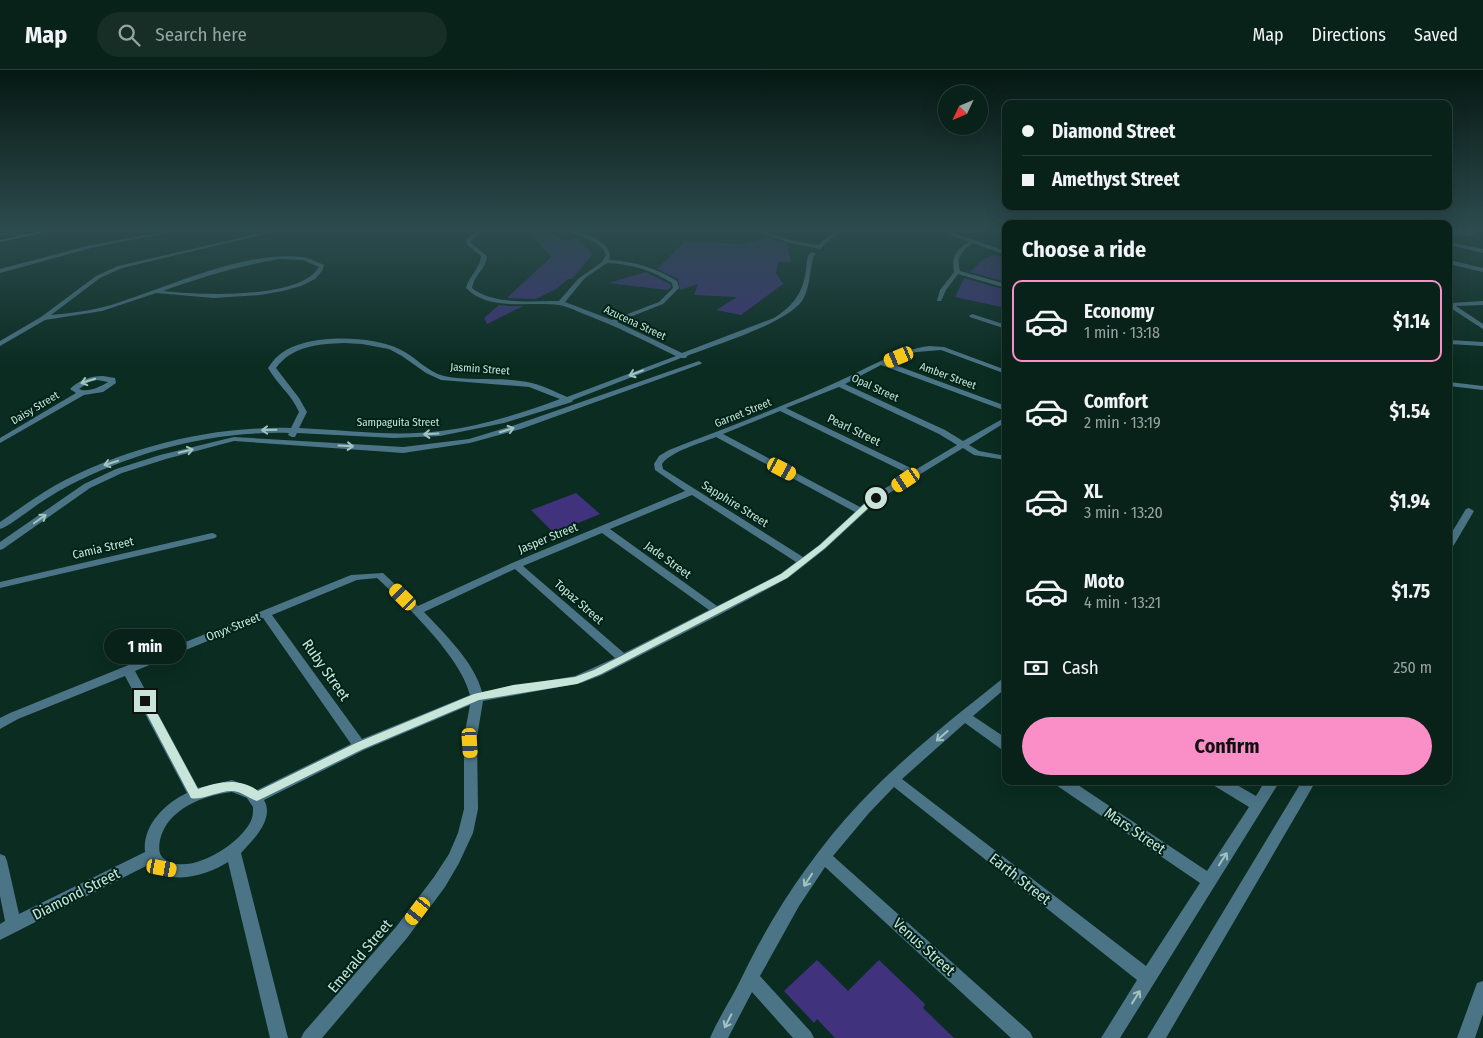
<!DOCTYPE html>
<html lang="en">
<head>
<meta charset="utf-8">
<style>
	body { margin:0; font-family:"Fira Sans Condensed",sans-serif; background:#162e26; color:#f1f3f6; height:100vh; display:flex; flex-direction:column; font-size:19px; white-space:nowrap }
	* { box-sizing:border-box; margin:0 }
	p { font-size:16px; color:#98a3a2 }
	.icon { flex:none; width:28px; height:28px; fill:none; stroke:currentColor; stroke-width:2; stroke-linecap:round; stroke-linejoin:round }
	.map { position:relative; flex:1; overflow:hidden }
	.panel { position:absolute; left:1002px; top:150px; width:450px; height:565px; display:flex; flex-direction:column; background:#082119; border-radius:10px; box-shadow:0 5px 20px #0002,0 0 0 1px #293e38 }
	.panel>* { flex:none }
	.hud { position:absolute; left:1002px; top:30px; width:450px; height:110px; border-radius:10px; box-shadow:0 5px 20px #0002,0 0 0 1px #293e38; display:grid; align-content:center; height:110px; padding:0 20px; background:#082119 }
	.needle { width:32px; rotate:226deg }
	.buttons { position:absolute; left:938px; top:15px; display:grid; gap:10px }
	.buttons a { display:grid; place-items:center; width:50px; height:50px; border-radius:50%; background:#082119; box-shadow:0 5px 20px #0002,0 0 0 1px #293e38; font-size:25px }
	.end { position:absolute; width:22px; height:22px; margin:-11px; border:6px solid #c7e6d9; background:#111; box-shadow:0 0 0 2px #111 }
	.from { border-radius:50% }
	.bubble { position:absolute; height:35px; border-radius:18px; background:#082119; box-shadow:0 5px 20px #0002,0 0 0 1px #293e38; font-size:16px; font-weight:700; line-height:35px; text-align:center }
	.car { position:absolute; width:15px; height:30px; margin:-15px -8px; border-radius:6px; box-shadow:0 0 4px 1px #0007; background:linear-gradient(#f5c518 24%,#345 0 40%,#f5c518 0 76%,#345 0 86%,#f5c518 0) }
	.hud b { display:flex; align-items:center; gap:18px; height:48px; font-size:19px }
	.hud b+b { border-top:1px solid #293e38 }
	.hud i { width:12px; height:12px; background:#f1f3f6 }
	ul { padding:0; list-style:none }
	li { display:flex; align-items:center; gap:15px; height:82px; margin:0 10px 8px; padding:0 10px; border:2px solid transparent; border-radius:10px }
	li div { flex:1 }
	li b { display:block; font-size:19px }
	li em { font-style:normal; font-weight:700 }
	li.on { border-color:#fa8fc8 }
	li>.icon { width:45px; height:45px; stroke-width:1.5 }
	h2 { padding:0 20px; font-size:22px; line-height:60px }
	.pay { display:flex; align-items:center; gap:12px; height:55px; padding:0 20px; font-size:19px }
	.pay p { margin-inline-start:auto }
	.primary-button { display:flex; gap:10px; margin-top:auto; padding:10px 20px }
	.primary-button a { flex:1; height:58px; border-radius:30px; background:#fa8fc8; color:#111; font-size:20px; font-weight:700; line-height:58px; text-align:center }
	header { display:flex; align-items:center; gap:30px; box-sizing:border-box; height:70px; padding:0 25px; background:#082119; border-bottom:1px solid #293e38 }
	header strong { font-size:24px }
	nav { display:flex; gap:28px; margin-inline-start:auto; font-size:18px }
	.search { width:350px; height:45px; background:#162e26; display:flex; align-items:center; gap:12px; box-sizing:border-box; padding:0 18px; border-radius:28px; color:#98a3a2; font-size:19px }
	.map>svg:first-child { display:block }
	.building { fill:#40327c }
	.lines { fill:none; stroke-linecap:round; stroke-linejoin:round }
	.lane { fill:#4b7486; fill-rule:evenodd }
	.street { fill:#4b7486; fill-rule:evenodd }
	.secondary { fill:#5ca0bd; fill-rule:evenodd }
	.oneway { stroke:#a2c4c0 }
	.route { fill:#c7e6d9 }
	.labels { text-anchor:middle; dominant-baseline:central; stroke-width:4; stroke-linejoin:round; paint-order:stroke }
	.far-street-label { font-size:11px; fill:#c7e6d9; stroke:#012218 }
	.street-label { font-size:12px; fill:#c7e6d9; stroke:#012218 }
	.near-street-label { font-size:15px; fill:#c7e6d9; stroke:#012218 }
</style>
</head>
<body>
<header>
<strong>Map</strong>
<div class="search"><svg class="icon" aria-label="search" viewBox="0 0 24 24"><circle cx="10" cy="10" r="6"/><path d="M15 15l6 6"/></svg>Search here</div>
<nav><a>Map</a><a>Directions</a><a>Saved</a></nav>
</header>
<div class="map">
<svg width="1483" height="968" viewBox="0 0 1483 968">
	<rect width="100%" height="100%" fill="#0a2c21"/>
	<path class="building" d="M527 160H544L564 170 577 168 593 184 572 209H568L556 219 536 229 507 228 551 187Z
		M768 167 787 174 791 192H778L776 203 783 214 741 245 716 240 737 227 694 225 698 214 680 220 678 209 657 199 685 171 744 174Z
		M994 185 1006 188V212L970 202 982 190Z
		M646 202 670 214 671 217 668 220 608 213Z
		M964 208 1006 220V238L955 227Z
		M499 235 510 236H523L487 254 484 248Z
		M576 423 600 444 554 463 531 440Z
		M817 890 848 921 879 890 925 934 923 938 954 968H835L817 949 814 953 784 921Z"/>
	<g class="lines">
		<path class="lane" d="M0 163 26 164 28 165 26 166 0 165Z"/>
		<path class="street" d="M173 160H181L91 178 0 203V199L91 175Z
			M275 160H282L122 198 100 208 51 245C71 243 92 241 111 235 167 218 244 180 302 187 310 188 317 192 324 195L322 201 315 209 301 216 283 221 260 225 214 228 156 223 102 241 45 250 0 276V271L41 247 96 206 118 196ZM279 189 303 190 319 197C300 230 197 225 163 221 201 207 239 196 279 189Z
			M482 160H488L477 165 471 170V173L487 186C486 199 474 205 472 218 492 235 534 231 559 231L578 209 602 192 606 185C601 169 579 168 568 160 581 160 616 173 609 190 634 191 656 198 677 211L679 218 663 234 617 252 682 283 774 248C793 236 803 223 806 200 807 193 806 187 811 182L816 183C809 191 812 216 802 231 785 254 715 275 687 286L686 288H681L573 330 572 332 504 353 440 366 394 368 297 363 295 367H292L288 365 289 363C212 361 136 381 68 416 53 424 39 433 26 443 18 448 9 456 0 459V452C18 440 35 427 54 416 126 377 210 356 291 358L299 342C292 325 277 314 268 298 271 294 274 289 278 286 303 263 370 265 399 279 415 286 427 302 444 306 472 312 504 306 532 313 544 316 556 322 567 327L676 286C645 271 616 256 584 244 576 241 567 236 559 235 530 231 489 242 466 218 469 206 480 199 481 186L467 175 466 170 473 163ZM607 193C631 194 652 200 672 213L673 218 659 232 612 250 565 232 585 208ZM344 273 362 274 389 279 402 286 426 303 441 310 529 317 560 329C522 343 482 356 441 361 394 367 346 360 299 358L307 342 299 328 276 298C292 276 318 274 344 273Z
			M753 160H759L793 171 819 175C826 167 835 159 846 160L830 169 820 179 790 173Z
			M938 160H944L1006 181V185L973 173C962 181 956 186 960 201L1006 214V218L958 204 946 220 941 231H937L940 220 954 202C951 186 956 180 969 172Z
			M1450 160 1468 163 1459 160H1465L1478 164 1465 166 1449 162Z
			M1449 172 1483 179V183L1449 175Z
			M1449 190 1483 198V202L1449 194Z
			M1483 231V235L1456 236 1483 254V259L1449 237 1450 233Z
			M972 244 1006 255V259L970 247 969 246Z
			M1449 270 1483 272V276L1449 274Z
			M929 276 944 277 1006 300V304L941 280 916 282 887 292 1006 336V341L881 295 845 314 945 360 963 371 1006 347V352L969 375 979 381 1006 386V390L974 385 963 378 878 430 825 479 788 508 721 544 602 605 581 613 483 631 477 667 478 739 473 763 459 793 445 817 407 868 322 968H301L304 962 396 857 434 807 449 784 458 763 464 739V667L470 635 364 680 264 730C275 749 253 770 241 783L288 968H270L228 792C208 805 168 818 150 794L0 870V854L5 851 0 826V784L5 786 7 791 19 844 145 782C142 756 165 733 187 723L125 606 18 649 0 659V648L10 643 351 505 383 503 418 536 512 493 685 421 655 400 654 394 659 386 669 380C725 358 782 337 837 312 868 298 894 281 929 276ZM839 317 939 364 957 375 915 400 786 338ZM780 341 909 404 872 426 860 437 723 364ZM716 367 855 442 819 475 803 487 663 399 662 394C671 381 702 373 716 367ZM692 425 796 492 780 504 717 536 610 459ZM602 463 709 540 624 583 523 496ZM515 499 615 588 575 606 482 622C475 593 444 563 424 542ZM377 508C406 535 461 587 470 625L362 669 272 545 357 510ZM263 548 351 674 257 720 232 710 198 718 135 601ZM232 722 247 728 253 737C253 740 253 745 252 748 244 773 187 809 163 788 158 783 159 776 160 770 167 739 204 725 232 722Z
			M699 291 702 293 701 294 521 359 470 373 403 383 234 371 166 389 122 403 90 418 3 479 0 480V472L84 414 116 399 160 385 234 367 403 377 469 369 515 355Z
			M103 306 115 308 116 313 103 322 84 325 0 373V368L76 323 70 319C79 310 90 306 103 306ZM97 310 108 312C100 317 88 323 79 319L89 312Z
			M1449 312 1483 316V320L1449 316Z
			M1469 438 1474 441 1454 475 1449 478V467L1466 439Z
			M212 463 215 464 217 466 215 468 0 518V512Z
			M1006 608V618L973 646 1006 668V680L1001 679 965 653 902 709 1146 896 1200 813 1056 715 1054 711H1072L1207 801 1249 737 1213 715 1211 711H1230L1256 726 1265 711H1280L1120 968H1101L1137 910 894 717 869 743 833 786 1030 962 1033 968H1011L825 797 799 836 760 906 811 962 814 968H793L752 922 728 968H710C719 947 732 928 742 907 771 846 812 784 859 734 902 688 952 649 1002 609Z
			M1302 711H1316L1166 968H1147Z
			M1483 911V944L1475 968H1457L1477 913Z"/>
		<path class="secondary" d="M48 160H56L0 172V170Z"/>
	</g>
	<defs><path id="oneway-shaft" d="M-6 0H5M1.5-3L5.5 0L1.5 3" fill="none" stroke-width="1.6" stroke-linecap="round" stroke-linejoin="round" transform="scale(1.25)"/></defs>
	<g class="oneway">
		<use href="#oneway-shaft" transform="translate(636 303) rotate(159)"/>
		<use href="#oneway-shaft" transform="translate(88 311) rotate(163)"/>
		<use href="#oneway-shaft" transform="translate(269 360) rotate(179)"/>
		<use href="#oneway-shaft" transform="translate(507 360) rotate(-17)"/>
		<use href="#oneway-shaft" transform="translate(431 364) rotate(177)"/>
		<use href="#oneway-shaft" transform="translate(346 376) rotate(3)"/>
		<use href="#oneway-shaft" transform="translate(186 381) rotate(-14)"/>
		<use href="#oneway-shaft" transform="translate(111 393) rotate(162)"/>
		<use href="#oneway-shaft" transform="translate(40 449) rotate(-35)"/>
		<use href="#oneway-shaft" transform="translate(942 666) rotate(139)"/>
		<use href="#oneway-shaft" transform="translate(1223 789) rotate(-57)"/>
		<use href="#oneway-shaft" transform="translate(808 810) rotate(123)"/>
		<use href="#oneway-shaft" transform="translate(1136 927) rotate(-58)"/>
		<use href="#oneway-shaft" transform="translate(728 951) rotate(117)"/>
	</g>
	<linearGradient id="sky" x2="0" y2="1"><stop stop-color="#061812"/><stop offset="0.54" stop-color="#2d4b4e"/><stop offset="1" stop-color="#2d4b4e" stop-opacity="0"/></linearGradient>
	<rect width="1483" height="295" fill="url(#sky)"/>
	<path class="route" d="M873 426 879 428 825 478 787 508 601 604 577 614 479 630 363 679 257 731C247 728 242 721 231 721 219 721 199 731 191 728L140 631 141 628H149L198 719C218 712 239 707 258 721L356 673 474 624 513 615 575 607 594 600 781 504 820 475Z"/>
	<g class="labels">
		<g class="far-street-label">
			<text transform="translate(635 253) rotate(25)">Azucena Street</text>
			<text transform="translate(480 299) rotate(4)">Jasmin Street</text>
			<text transform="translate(948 306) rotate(20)">Amber Street</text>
			<text transform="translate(875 318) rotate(25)">Opal Street</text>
			<text transform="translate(35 338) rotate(-31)">Daisy Street</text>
			<text transform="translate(743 343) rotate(-22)">Garnet Street</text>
			<text x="398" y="352">Sampaguita Street</text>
		</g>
		<g class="street-label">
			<text transform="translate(854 360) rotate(26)">Pearl Street</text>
			<text transform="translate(735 434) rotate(32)">Sapphire Street</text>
			<text transform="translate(548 468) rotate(-22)">Jasper Street</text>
			<text transform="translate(103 478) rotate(-13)">Camia Street</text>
			<text transform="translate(668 490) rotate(36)">Jade Street</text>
			<text transform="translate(579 532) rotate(41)">Topaz Street</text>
			<text transform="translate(233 557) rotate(-22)">Onyx Street</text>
		</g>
		<g class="near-street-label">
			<text transform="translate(326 600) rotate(55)">Ruby Street</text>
			<text transform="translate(1135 761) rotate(34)">Mars Street</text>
			<text transform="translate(1020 809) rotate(38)">Earth Street</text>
			<text transform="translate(76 824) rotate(-27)">Diamond Street</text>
			<text transform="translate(924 877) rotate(42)">Venus Street</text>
			<text transform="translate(360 886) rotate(-50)">Emerald Street</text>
		</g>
	</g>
</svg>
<div class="buttons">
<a><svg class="needle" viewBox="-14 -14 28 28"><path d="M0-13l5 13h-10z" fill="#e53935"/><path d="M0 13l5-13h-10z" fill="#98a3a2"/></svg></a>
</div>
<i class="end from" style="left:876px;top:428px"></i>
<i class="end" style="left:145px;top:631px"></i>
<div class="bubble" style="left:104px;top:559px;width:82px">1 min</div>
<i class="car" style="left:899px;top:287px;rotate:248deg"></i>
<i class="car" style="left:782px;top:399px;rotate:118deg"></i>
<i class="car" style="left:906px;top:410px;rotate:236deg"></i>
<i class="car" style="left:403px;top:527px;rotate:315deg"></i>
<i class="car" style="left:470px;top:673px;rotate:176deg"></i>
<i class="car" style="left:162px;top:798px;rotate:100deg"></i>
<i class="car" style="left:418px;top:841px;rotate:217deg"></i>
<div class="hud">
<b><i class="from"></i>Diamond Street</b>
<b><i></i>Amethyst Street</b>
</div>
<section class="panel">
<h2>Choose a ride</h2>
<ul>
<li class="on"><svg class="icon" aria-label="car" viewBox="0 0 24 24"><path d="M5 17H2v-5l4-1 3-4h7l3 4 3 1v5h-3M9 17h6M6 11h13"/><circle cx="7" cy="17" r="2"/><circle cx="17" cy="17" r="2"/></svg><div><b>Economy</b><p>1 min · 13:18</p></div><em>$1.14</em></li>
<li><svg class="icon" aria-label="car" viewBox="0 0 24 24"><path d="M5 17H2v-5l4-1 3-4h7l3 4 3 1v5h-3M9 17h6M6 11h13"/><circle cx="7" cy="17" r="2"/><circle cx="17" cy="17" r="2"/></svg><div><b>Comfort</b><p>2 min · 13:19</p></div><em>$1.54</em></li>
<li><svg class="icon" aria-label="car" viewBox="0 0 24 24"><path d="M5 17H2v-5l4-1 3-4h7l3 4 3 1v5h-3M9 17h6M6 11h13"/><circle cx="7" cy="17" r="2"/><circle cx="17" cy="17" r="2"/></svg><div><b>XL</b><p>3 min · 13:20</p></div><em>$1.94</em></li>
<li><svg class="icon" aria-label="car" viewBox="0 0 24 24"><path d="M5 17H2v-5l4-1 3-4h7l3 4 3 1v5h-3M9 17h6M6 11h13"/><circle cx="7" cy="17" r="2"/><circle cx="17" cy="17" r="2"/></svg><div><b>Moto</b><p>4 min · 13:21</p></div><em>$1.75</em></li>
</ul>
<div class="pay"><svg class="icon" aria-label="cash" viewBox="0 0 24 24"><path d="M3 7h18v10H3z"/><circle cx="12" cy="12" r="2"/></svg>Cash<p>250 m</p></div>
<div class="primary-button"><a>Confirm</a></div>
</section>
</div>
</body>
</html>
